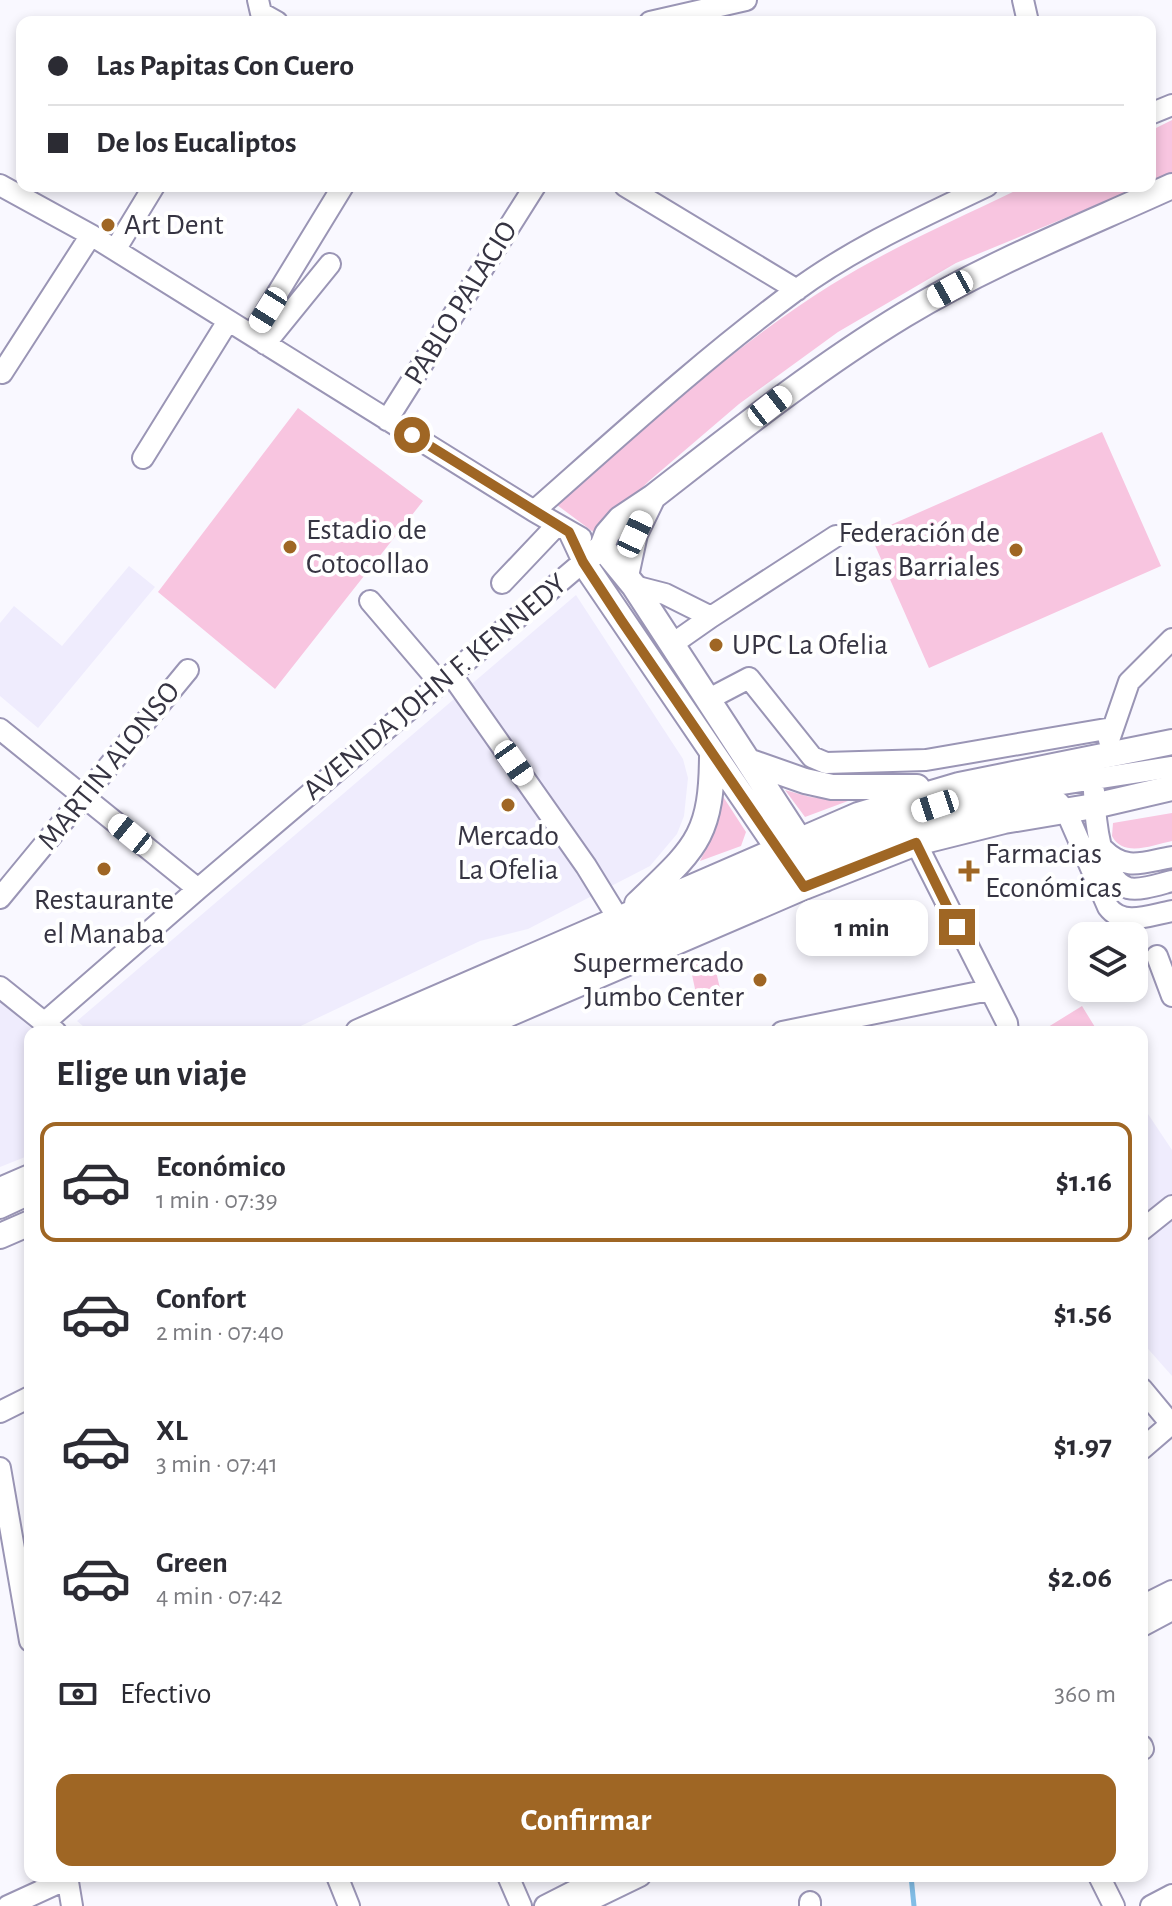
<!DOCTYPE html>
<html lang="es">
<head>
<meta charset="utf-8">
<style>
	body { margin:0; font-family:"Alegreya Sans",sans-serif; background:#f2f2f3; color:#2b2b33; height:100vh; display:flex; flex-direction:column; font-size:30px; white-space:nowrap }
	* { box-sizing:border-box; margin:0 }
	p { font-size:26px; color:#7c7c81 }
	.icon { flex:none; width:44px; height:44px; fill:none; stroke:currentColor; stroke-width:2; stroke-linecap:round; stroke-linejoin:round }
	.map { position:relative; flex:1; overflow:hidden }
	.panel { position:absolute; left:24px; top:1026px; width:1124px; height:856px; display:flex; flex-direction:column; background:#fff; border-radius:16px; box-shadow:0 4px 12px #0003 }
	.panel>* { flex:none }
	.banner { position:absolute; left:16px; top:16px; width:1140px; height:176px; border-radius:16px; box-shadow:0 4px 12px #0003; display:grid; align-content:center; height:176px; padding:0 32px; background:#fff }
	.fabs { position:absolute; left:1068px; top:922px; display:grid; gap:16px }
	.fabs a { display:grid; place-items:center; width:80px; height:80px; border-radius:16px; background:#fff; box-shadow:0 4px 12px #0003; font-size:40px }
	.end { position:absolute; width:36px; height:36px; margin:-18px; border:10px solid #9f6624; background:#fff; box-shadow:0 0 0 4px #fff }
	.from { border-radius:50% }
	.bubble { position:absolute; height:56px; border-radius:16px; background:#fff; box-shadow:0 4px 12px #0003; font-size:26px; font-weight:700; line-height:56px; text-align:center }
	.car { position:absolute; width:24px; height:48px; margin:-24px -12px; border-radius:10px; box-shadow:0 0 6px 2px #0007; background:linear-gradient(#fff 24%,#345 0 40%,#fff 0 76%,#345 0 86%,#fff 0) }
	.banner b { display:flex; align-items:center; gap:28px; height:76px; font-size:30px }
	.banner b+b { border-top:2px solid #e1e1e2 }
	.banner i { width:20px; height:20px; background:#2b2b33 }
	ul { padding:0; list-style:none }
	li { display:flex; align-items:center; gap:24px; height:120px; margin:0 16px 12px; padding:0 16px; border:4px solid transparent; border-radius:16px }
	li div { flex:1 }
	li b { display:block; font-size:30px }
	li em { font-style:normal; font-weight:700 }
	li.current { border-color:#9f6624 }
	li>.icon { width:72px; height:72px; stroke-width:1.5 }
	h2 { padding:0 32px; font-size:36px; line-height:96px }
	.pay { display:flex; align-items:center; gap:20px; height:88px; padding:0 32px; font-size:30px }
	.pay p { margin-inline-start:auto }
	.primary-button { display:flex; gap:16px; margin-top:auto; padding:16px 32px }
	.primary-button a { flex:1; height:92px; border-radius:16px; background:#9f6624; color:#fff; font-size:32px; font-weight:700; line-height:92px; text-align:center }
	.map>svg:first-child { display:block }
	.built { fill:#efecfd }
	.green { fill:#f8c5e0 }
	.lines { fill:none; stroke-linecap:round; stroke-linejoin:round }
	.stream { stroke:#82bde6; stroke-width:5 }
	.minor-casing { stroke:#9a95b5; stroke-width:24 }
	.major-casing { stroke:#9a95b5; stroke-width:28 }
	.minor { stroke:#fff; stroke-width:20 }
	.major { stroke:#fff; stroke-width:24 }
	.route { stroke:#9f6624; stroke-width:10 }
	.poi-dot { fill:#9f6624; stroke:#fff; stroke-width:3 }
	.labels { text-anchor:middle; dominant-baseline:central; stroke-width:8; stroke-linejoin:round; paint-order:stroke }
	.poi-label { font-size:30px; fill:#363442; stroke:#fff; text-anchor:start }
	.street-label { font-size:30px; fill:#363442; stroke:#fff }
</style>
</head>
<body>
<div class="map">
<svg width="1172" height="1906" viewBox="0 0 1172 1906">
	<rect width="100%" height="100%" fill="#f9f8ff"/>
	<path class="built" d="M129 566 155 587 38 728 0 696V623L14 606 62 646Z
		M576 595 683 759 688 778 684 816 677 834 650 866 528 929 480 941 288 1032H90L77 1021Z
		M0 1002 36 1032H30V1155L0 1167Z
		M1142 1105 1172 1150V1376L1142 1342Z"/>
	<path class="green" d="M1172 120V174L1150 183V131Z
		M1025 186H1143L956 263 838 332 739 404 649 481 596 534 557 505C644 428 731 348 831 285 892 247 959 218 1025 186Z
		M298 408 423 501 275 689 158 592Z
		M1102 432 1161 566 929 668 870 534Z
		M785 790 810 797 848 801 805 817Z
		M722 795 746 832 741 846 700 861 714 832Z
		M1172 813V841C1153 845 1123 858 1112 836L1113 823Z
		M706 955 713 958 721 993 697 998 689 961Z
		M1082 1006 1098 1032H1040Z"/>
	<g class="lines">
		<path class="stream" d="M911 1876 914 1906"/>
		<defs>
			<path id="minor" d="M258 0 261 13 277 22
				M1023 0 1028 22
				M650 22 746 0
				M1150 114 1172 105
				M0 185 91 235 534 511 581 538
				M625 186 797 290
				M115 250 154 186
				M252 335 343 186
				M265 344 330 264
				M2 373 91 235
				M387 420 535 186
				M143 458 228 321
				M534 511C619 436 703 359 795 291 853 248 922 217 987 186
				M502 583 557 525
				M634 586 665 594 711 617 836 536
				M370 601 440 683
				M671 645 711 617
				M451 674 586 866 618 918
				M707 700 749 678 812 757 826 763 926 760 1112 728
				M0 729 198 889
				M1109 740 1129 682 1172 639
				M1094 791C1095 816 1099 878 1128 888 1140 891 1160 884 1172 881
				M916 843 1007 1023 1008 1032
				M1103 849C1126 872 1143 862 1172 857
				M0 898 188 670
				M1157 956 1172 996
				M0 987 56 1032
				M44 1023 198 889 583 562 569 532
				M399 1032 786 862 886 822 959 800 1172 767
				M433 1032 817 864 862 847 963 815 1058 802 1066 811 1108 907C1123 927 1150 915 1172 911
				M782 1032 989 990
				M0 1208 30 1194
				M1142 1230 1172 1206
				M1142 1389 1172 1425
				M0 1412 30 1397
				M1142 1449 1171 1424
				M0 1468 30 1641
				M1142 1606 1172 1591
				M1142 1626 1172 1610
				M1142 1746 1143 1749
				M67 1876 72 1906
				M337 1876 349 1906
				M508 1876 521 1906
				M1099 1876 1114 1906
				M810 1902V1906
				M8 1906 67 1879
				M545 1906 604 1876
				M578 1906 640 1876
				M1151 1906 1172 1895"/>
			<path id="major" d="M602 547 634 586 825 879
				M626 576 635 534 653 497
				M748 761 805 781 832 787H917
				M804 887 583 562 602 547 607 534 620 519 653 497C734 434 815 369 904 315 988 264 1082 227 1172 186
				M637 904C695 848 712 838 712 753
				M358 1032 858 815 959 785 1172 742
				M467 1032 804 887 916 843 1004 821 1094 806 1172 788
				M0 1190 30 1177
				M0 1236 30 1223"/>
		</defs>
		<use href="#minor" class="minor-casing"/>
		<use href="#major" class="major-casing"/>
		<use href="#minor" class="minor"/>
		<use href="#major" class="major"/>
	</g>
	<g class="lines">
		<path class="route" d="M412 435 569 532 583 562 621 620 804 887 916 843 957 927"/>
	</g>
	<g class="poi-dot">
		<circle cx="108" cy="225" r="8"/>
		<circle cx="290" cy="547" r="8"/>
		<circle cx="1016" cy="550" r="8"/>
		<circle cx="716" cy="645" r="8"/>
		<circle cx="508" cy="805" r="8"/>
		<circle cx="104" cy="869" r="8"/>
		<path d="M965 859h8v8h8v8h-8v8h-8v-8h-8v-8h8z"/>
		<circle cx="760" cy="980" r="8"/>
	</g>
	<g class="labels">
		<g class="poi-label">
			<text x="124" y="225">Art Dent</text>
			<text x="306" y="530">Estadio de<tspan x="306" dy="34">Cotocollao</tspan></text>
			<text x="1000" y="533" text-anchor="end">Federación de<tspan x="1000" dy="34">Ligas Barriales</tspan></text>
			<text x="732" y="645">UPC La Ofelia</text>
			<text x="508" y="836" text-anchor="middle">Mercado<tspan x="508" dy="34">La Ofelia</tspan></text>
			<text x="985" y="854">Farmacias<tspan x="985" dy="34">Económicas</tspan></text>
			<text x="104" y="900" text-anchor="middle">Restaurante<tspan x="104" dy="34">el Manaba</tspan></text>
			<text x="744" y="963" text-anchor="end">Supermercado<tspan x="744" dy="34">Jumbo Center</tspan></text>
		</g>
		<g class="street-label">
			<text transform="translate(461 303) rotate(-58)">PABLO PALACIO</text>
			<text transform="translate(435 687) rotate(-40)">AVENIDA JOHN F. KENNEDY</text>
			<text transform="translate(109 766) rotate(-51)">MARTIN ALONSO</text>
		</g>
	</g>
</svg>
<div class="fabs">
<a><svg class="icon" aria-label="layers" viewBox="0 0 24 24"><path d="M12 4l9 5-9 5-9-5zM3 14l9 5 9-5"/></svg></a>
</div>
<i class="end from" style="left:412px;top:435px"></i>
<i class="end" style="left:957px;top:927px"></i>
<div class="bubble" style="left:796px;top:900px;width:132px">1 min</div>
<i class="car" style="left:950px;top:289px;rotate:241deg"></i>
<i class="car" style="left:268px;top:310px;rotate:212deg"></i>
<i class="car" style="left:770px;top:406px;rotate:52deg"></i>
<i class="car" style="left:635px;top:534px;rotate:25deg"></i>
<i class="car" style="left:514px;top:763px;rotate:145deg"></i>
<i class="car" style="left:935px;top:806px;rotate:252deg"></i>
<i class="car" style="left:130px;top:834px;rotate:309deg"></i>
<div class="banner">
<b><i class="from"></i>Las Papitas Con Cuero</b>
<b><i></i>De los Eucaliptos</b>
</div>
<section class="panel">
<h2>Elige un viaje</h2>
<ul>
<li class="current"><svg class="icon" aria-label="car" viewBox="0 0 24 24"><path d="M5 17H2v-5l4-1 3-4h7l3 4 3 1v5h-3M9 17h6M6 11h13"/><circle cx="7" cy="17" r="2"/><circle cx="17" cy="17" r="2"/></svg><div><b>Económico</b><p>1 min · 07:39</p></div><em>$1.16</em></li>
<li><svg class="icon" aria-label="car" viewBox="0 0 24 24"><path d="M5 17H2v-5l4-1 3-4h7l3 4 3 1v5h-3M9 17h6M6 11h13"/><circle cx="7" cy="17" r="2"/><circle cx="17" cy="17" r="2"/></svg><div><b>Confort</b><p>2 min · 07:40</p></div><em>$1.56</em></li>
<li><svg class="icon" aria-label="car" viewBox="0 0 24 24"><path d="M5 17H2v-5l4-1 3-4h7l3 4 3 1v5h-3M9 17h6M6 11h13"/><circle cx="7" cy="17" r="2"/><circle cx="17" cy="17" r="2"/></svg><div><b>XL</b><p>3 min · 07:41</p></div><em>$1.97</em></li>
<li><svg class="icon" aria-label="car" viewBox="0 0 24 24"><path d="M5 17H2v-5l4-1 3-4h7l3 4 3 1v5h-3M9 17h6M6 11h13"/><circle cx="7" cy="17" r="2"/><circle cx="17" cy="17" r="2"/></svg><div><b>Green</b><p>4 min · 07:42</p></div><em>$2.06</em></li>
</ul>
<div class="pay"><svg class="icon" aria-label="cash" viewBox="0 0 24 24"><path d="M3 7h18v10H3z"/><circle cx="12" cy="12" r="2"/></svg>Efectivo<p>360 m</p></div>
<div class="primary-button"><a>Confirmar</a></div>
</section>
</div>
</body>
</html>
